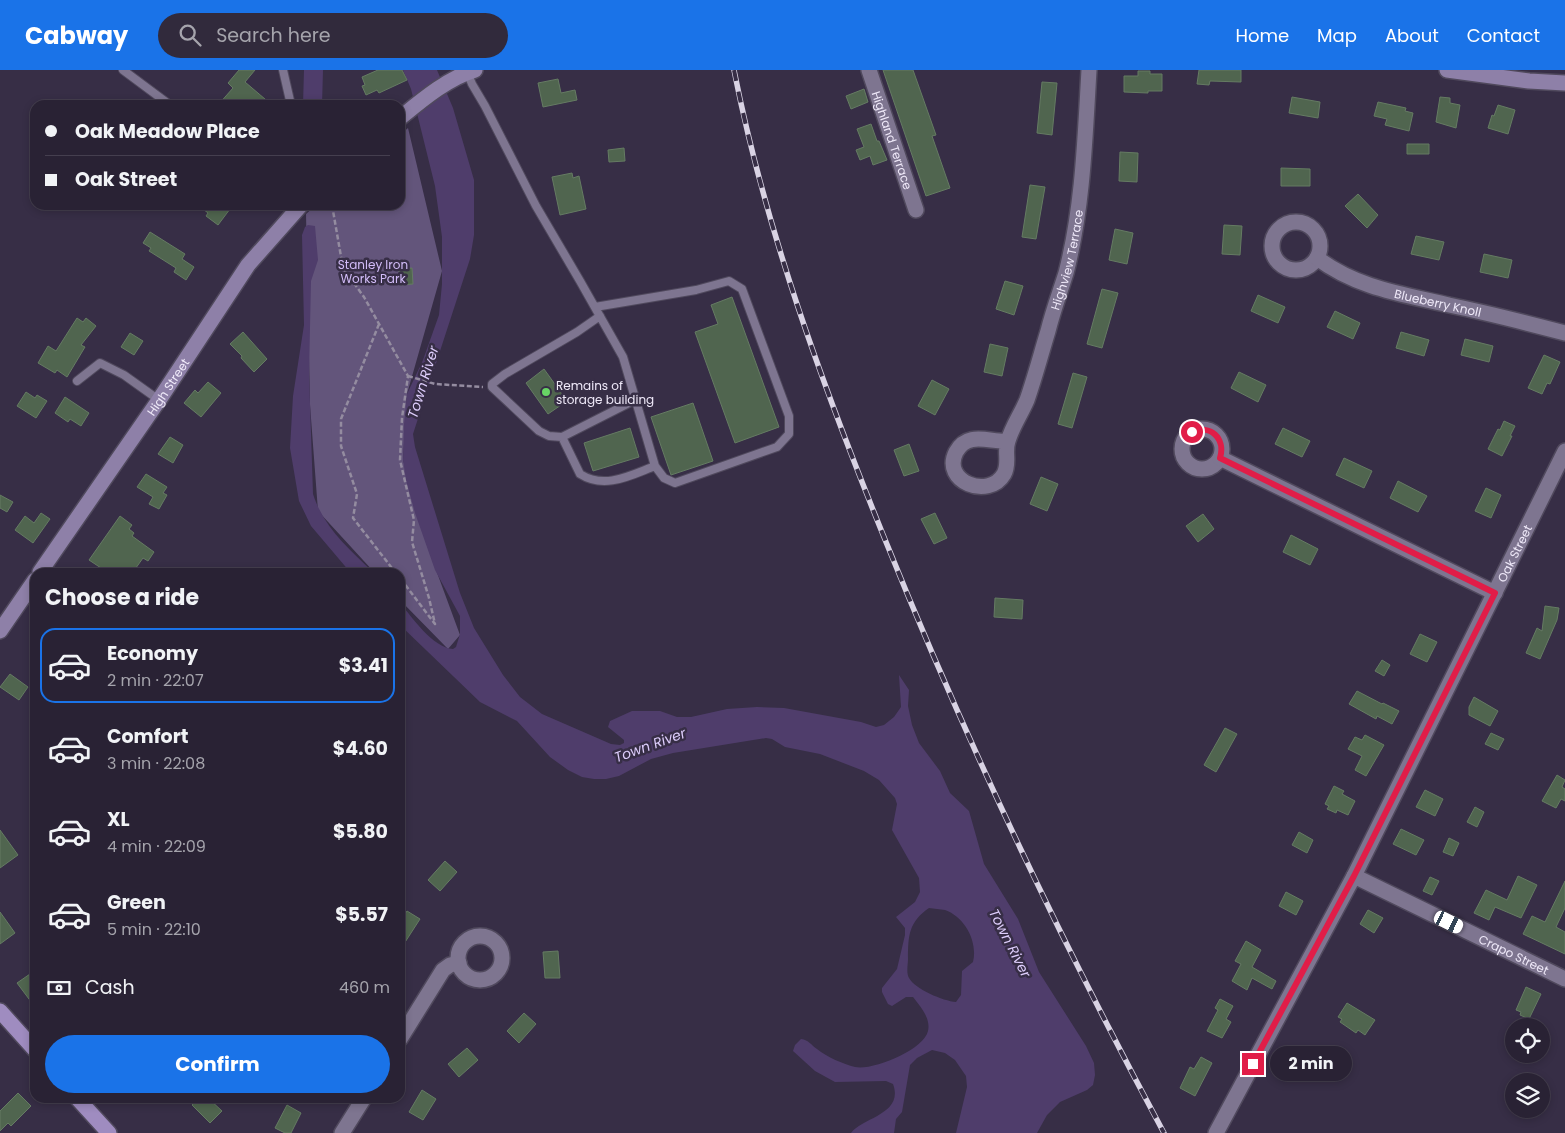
<!DOCTYPE html>
<html lang="en">
<head>
<meta charset="utf-8">
<style>
	body { margin:0; font-family:Poppins,sans-serif; background:#312a3c; color:#f1f3f6; height:100vh; display:flex; flex-direction:column; font-size:19px; white-space:nowrap }
	* { box-sizing:border-box; margin:0 }
	p { font-size:16px; color:#a5a4ac }
	.icon { flex:none; width:28px; height:28px; fill:none; stroke:currentColor; stroke-width:2; stroke-linecap:round; stroke-linejoin:round }
	.map { position:relative; flex:1; overflow:hidden }
	.side { position:absolute; left:30px; top:498px; width:375px; height:535px; display:flex; flex-direction:column; background:#292234; border-radius:15px; box-shadow:0 2px 8px #0003,0 0 0 1px #453f4f }
	.side>* { flex:none }
	.guide { position:absolute; left:30px; top:30px; width:375px; height:110px; border-radius:15px; box-shadow:0 2px 8px #0003,0 0 0 1px #453f4f; display:grid; align-content:center; height:110px; padding:0 15px; background:#292234 }
	.controls { position:absolute; left:1505px; top:948px; display:grid; gap:10px }
	.controls a { display:grid; place-items:center; width:45px; height:45px; border-radius:50%; background:#292234; box-shadow:0 2px 8px #0003,0 0 0 1px #453f4f; font-size:25px }
	.end { position:absolute; width:22px; height:22px; margin:-11px; border:6px solid #e11d48; background:#fff; box-shadow:0 0 0 2px #fff }
	.from { border-radius:50% }
	.bubble { position:absolute; height:35px; border-radius:18px; background:#292234; box-shadow:0 2px 8px #0003,0 0 0 1px #453f4f; font-size:16px; font-weight:700; line-height:35px; text-align:center }
	.car { position:absolute; width:15px; height:30px; margin:-15px -8px; border-radius:6px; box-shadow:0 0 4px 1px #0007; background:linear-gradient(#fff 24%,#345 0 40%,#fff 0 76%,#345 0 86%,#fff 0) }
	.guide b { display:flex; align-items:center; gap:18px; height:48px; font-size:19px }
	.guide b+b { border-top:1px solid #453f4f }
	.guide i { width:12px; height:12px; background:#f1f3f6 }
	ul { padding:0; list-style:none }
	li { display:flex; align-items:center; gap:15px; height:75px; margin:0 10px 8px; padding:0 5px; border:2px solid transparent; border-radius:15px }
	li div { flex:1 }
	li b { display:block; font-size:19px }
	li em { font-style:normal; font-weight:700 }
	li.active { border-color:#1a73e8 }
	li>.icon { width:45px; height:45px; stroke-width:1.5 }
	h2 { padding:0 15px; font-size:22px; line-height:60px }
	.pay { display:flex; align-items:center; gap:12px; height:55px; padding:0 15px; font-size:19px }
	.pay p { margin-inline-start:auto }
	.action { display:flex; gap:10px; margin-top:auto; padding:10px 15px }
	.action a { flex:1; height:58px; border-radius:30px; background:#1a73e8; color:#fff; font-size:20px; font-weight:700; line-height:58px; text-align:center }
	header { display:flex; align-items:center; gap:30px; box-sizing:border-box; height:70px; padding:0 25px; background:#1a73e8; color:#fff }
	header strong { font-size:24px }
	nav { display:flex; gap:28px; margin-inline-start:auto; font-size:18px }
	.search { width:350px; height:45px; background:#312a3c; display:flex; align-items:center; gap:12px; box-sizing:border-box; padding:0 18px; border-radius:28px; color:#a5a4ac; font-size:19px }
	.map>svg:first-child { display:block }
	.green { fill:#63557b }
	.water { fill:#4f3d6b; fill-rule:evenodd }
	.building { fill:#50654f; stroke:#657b63 }
	.lines { fill:none; stroke-linecap:round; stroke-linejoin:round }
	.lane-casing { stroke:#50495d; stroke-width:10 }
	.street-casing { stroke:#50495d; stroke-width:18 }
	.secondary-casing { stroke:#50495d; stroke-width:18 }
	.primary-casing { stroke:#50495d; stroke-width:18 }
	.path { stroke:#948ca0; stroke-width:2.5; stroke-dasharray:5 2.5; stroke-linecap:butt }
	.lane { stroke:#7e7590; stroke-width:8 }
	.street { stroke:#7e7590; stroke-width:15 }
	.secondary { stroke:#8e80a8; stroke-width:15 }
	.primary { stroke:#9f8cc0; stroke-width:15 }
	.rail-casing { stroke:#d9d3e4; stroke-width:5.5 }
	.rail { stroke:#372e46; stroke-width:4; stroke-dasharray:11; stroke-linecap:butt }
	.route { stroke:#e11d48; stroke-width:6 }
	.poi-dot { fill:#68d465; stroke:#372e46; stroke-width:2 }
	.labels { text-anchor:middle; dominant-baseline:central; stroke-width:5; stroke-linejoin:round; paint-order:stroke }
	.street-label { font-size:12px; fill:#efe9f9; stroke:#372e46 }
	.park-label { font-size:12px; fill:#d2bcf8; stroke:#372e46 }
	.poi-label { font-size:12px; fill:#efe9f9; stroke:#372e46; text-anchor:start }
	.water-label { font-size:14px; font-style:italic; fill:#ddcdfb; stroke:#372e46 }
</style>
</head>
<body>
<header>
<strong>Cabway</strong>
<div class="search"><svg class="icon" aria-label="search" viewBox="0 0 24 24"><circle cx="10" cy="10" r="6"/><path d="M15 15l6 6"/></svg>Search here</div>
<nav><a>Home</a><a>Map</a><a>About</a><a>Contact</a></nav>
</header>
<div class="map">
<svg width="1565" height="1063" viewBox="0 0 1565 1063">
	<rect width="100%" height="100%" fill="#372e46"/>
	<path class="green" d="M408 58 442 201 407 324 403 390 432 489 460 565 448 579 400 530V502H374L318 441 310 335 306 144 316 135H400V65Z"/>
	<path class="water" d="M304 0H323L322 35H303Z
		M403 0H437L453 38 474 110V165L470 189 413 364 415 377 460 523 474 558 503 605 520 627 542 644 611 674 620 675 624 673V670L608 657 610 651 632 641H660L677 647H691L727 639 757 637 784 638 861 652 876 657 884 655 894 647 901 637 899 605 909 620 908 636 912 655 919 673 940 701 950 723 969 741 984 794 1018 849 1039 902 1086 976 1094 993 1095 1005 1093 1015 1087 1020 1060 1032 1047 1045 1037 1063H956L967 1017 966 1006 955 990 945 983 932 980 917 988 910 995 902 1042 896 1049 894 1063H851C864 1047 904 1044 893 1014L886 1011 835 1012 815 1001 793 981 795 975 801 969C809 970 811 975 817 979 827 987 843 994 855 997 872 1001 924 980 928 961 931 948 920 936 913 927H906L892 936 888 934 882 922V918L897 899 905 865V858L896 847 915 832 920 822 919 808 892 760 897 734 895 728 879 710 864 701 820 684 785 677 772 669 766 668 673 683 651 689 619 706 606 709H594L582 707 568 700 550 687 517 651 480 632 400 555V533C412 547 433 578 453 579L456 577 460 564V546L435 500 415 443 406 410 403 390 404 354 407 324 423 290 439 245 442 214V167L435 116 411 19ZM929 838C934 839 940 839 945 840 965 847 978 872 973 892L962 901 961 925 956 932C943 931 915 919 909 908 906 903 908 894 908 889 908 865 909 852 929 838Z
		M308 155 315 156 318 190 311 211 309 303 313 424C324 458 348 478 373 502H350L311 456 299 431 290 378 293 326 304 255 302 165 305 157Z"/>
	<path class="building" d="M239 0H255L245 12 272 35H218L233 18 228 13Z
		M378 0H402L407 10 379 23 377 20 366 25 362 16 365 15 362 7Z
		M883 0H913L936 65 932 66 950 118 926 126Z
		M1199 0H1241V12L1210 11 1209 15 1197 14Z
		M1138 1H1150V4H1162V21H1148V23L1124 22V6H1138Z
		M558 9 561 23 575 20 577 30 543 37 538 13Z
		M1042 12 1057 13 1052 65 1037 63Z
		M864 19 868 32 851 39 846 26Z
		M1292 27 1320 32 1318 48 1289 43Z
		M1440 27 1450 28V33L1460 35 1456 58 1436 52Z
		M1378 32 1406 38 1405 41 1413 43 1409 61 1385 55 1387 49 1374 46Z
		M1498 35 1515 40 1508 64 1488 58 1492 45 1494 46Z
		M871 54 877 71H879L887 90 873 95 870 86 860 90 856 80 864 77 857 59Z
		M1407 74H1429V84H1407Z
		M624 78 625 91 609 92 608 80Z
		M1120 82 1138 83 1137 112 1119 111Z
		M1281 98 1310 99V116H1281Z
		M572 103 573 108 579 106 586 139 560 145 552 107Z
		M1030 115 1045 117 1036 169 1022 167Z
		M1358 124 1378 145 1367 158 1345 136Z
		M198 135H233L218 155 206 146 208 143Z
		M1224 155 1242 156 1240 185 1222 184Z
		M1115 159 1133 163 1127 194 1109 190Z
		M150 162 185 184 182 189 194 197 186 210 174 202 176 198 149 181 151 178 143 173Z
		M1416 166 1444 172 1439 190 1411 184Z
		M1484 184 1512 190 1508 208 1480 202Z
		M412 198 413 214 400 215 399 199Z
		M1005 211 1023 216 1014 245 996 239Z
		M1102 219 1118 223 1102 278 1087 274Z
		M1258 225 1285 237 1278 253 1251 241Z
		M732 227 779 357 735 373 695 262 718 254 711 235Z
		M1335 241 1360 253 1353 269 1327 257Z
		M77 248 83 252 86 248 96 256 81 275 85 277 67 307 57 300 55 303 38 293 48 276 56 281Z
		M243 262 267 289 254 302 241 288 242 286 230 274Z
		M1401 262 1429 270 1424 286 1396 278Z
		M130 263 143 271 134 285 121 277Z
		M1465 269 1493 276 1489 292 1461 285Z
		M990 274 1008 278 1002 306 984 302Z
		M1544 285 1560 292 1550 314 1547 313 1542 324 1528 318Z
		M544 299 567 331 548 344 526 313Z
		M1239 302 1266 315 1258 332 1231 318Z
		M1073 303 1087 307 1072 358 1058 354Z
		M932 310 949 319 935 345 918 336Z
		M208 312 221 323 201 347 184 333 195 320 198 323Z
		M26 322 35 328 37 325 47 331 36 348 17 336Z
		M65 327 89 343 81 356 70 349 68 352 55 343Z
		M693 333 713 391 671 405 651 347Z
		M1504 351 1515 356 1510 366H1512L1502 386 1488 379 1498 359 1500 360Z
		M630 358 639 387 593 401 584 373Z
		M1283 358 1310 371 1302 387 1275 374Z
		M170 367 183 375 173 393 158 384Z
		M909 374 919 401 904 406 894 380Z
		M1344 388 1372 401 1364 418 1336 405Z
		M146 404 167 417 163 423 167 425 159 439 149 434 153 427 137 417Z
		M1041 407 1058 414 1047 441 1030 434Z
		M1398 411 1427 426 1418 442 1390 428Z
		M1486 418 1501 425 1491 448 1475 441Z
		M0 425 13 432 7 442 0 438Z
		M41 443 50 449 33 473 15 460 25 446 34 453Z
		M935 443 947 468 934 474 921 449Z
		M1203 444 1214 459 1198 472 1186 456Z
		M120 446 132 455 129 459 134 463 132 466 154 482 148 491 143 488 133 502H107L89 490Z
		M1291 465 1318 479 1310 495 1283 482Z
		M995 528 1023 530 1022 549 994 547Z
		M1545 536 1559 538 1557 550 1540 589 1526 583 1537 558 1542 561Z
		M1420 564 1437 572 1427 592 1410 584Z
		M1382 590 1390 595 1384 606 1375 601Z
		M10 604 28 617 19 630 0 617Z
		M1357 621 1382 634 1383 633 1399 641 1392 654 1377 646 1376 649 1349 634Z
		M1474 627 1498 641 1490 656 1469 645V637Z
		M1225 658 1237 664 1216 702 1204 695Z
		M1491 663 1504 669 1498 680 1485 674Z
		M1365 665 1384 675 1366 706 1355 700 1362 686 1348 679 1355 667 1362 670Z
		M1557 705 1565 710 1562 717 1565 719V731L1561 729 1556 738 1542 731Z
		M1334 716 1344 721 1342 724 1355 731 1348 745 1337 740 1336 743 1327 739 1329 736 1325 734Z
		M1425 720 1443 729 1435 746 1416 737Z
		M1475 737 1484 742 1477 757 1467 752Z
		M1401 759 1424 770 1416 785 1393 774Z
		M0 760 18 785 0 798Z
		M1299 762 1313 770 1307 783 1292 775Z
		M1449 768 1459 773 1453 786 1443 782Z
		M445 791 457 802 440 821 428 810Z
		M1518 806 1537 815 1521 848 1495 837 1489 850 1474 843 1486 820 1507 830Z
		M1430 807 1439 811 1432 825 1423 821Z
		M1565 811V838L1556 857 1565 862V884L1523 864 1532 846 1545 852Z
		M1286 822 1303 831 1296 845 1279 836Z
		M1368 840 1383 848 1374 863 1360 854Z
		M407 841 420 849 400 880V851Z
		M0 842 15 863 0 874Z
		M1246 871 1261 880 1252 897 1276 911 1272 919 1252 908 1247 920 1232 911 1241 894 1235 891Z
		M558 881 560 908H545L543 882Z
		M30 904 35 910V937L17 913Z
		M1526 917 1541 924 1529 949 1520 945 1521 942 1516 940Z
		M1220 929 1233 936 1226 949 1231 952 1222 968 1207 961 1218 940 1215 938Z
		M1347 933 1375 950 1365 965 1358 960 1356 963 1340 952 1342 949 1338 947Z
		M524 943 536 954 519 973 507 961Z
		M467 978 478 990 459 1007 448 994Z
		M1201 987 1212 993 1195 1026 1180 1018 1190 997 1194 999Z
		M422 1020 436 1029 423 1050 409 1042Z
		M18 1023 31 1036 11 1056 8 1053 0 1061V1041Z
		M199 1028H208L222 1041 210 1053 192 1035Z
		M287 1035 301 1043 291 1063H285L275 1058Z"/>
	<g class="lines">
		<defs>
			<path id="lane" d="M123 0 170 35
				M283 0 291 35
				M467 2 472 14 485 36 536 136 580 211 623 287 655 396 664 408 675 413 777 377 789 364V346L742 219 729 211 696 220 595 237
				M600 246 577 262 505 304 492 314V317L539 361 549 366 562 367 635 330
				M77 311 100 293 124 305 159 330
				M562 367 580 404C605 420 631 405 655 396"/>
			<g id="street">
				<path id="s1" d="M869 0 916 140"/>
				<circle cx="1296" cy="176" r="24"/>
				<path id="s2" d="M1317 188C1357 218 1402 224 1449 235 1488 243 1527 253 1565 263"/>
				<circle cx="1202" cy="379" r="20"/>
				<path id="s3" d="M1008 371C991 373 968 360 956 382 941 412 989 430 1004 404 1010 393 1004 382 1008 371 1012 357 1021 344 1027 330 1035 307 1041 284 1048 261 1053 241 1060 222 1066 203 1083 137 1085 68 1089 0"/>
				<path d="M1220 388 1495 523"/>
				<path id="s4" d="M1354 806 1565 909"/>
				<circle cx="480" cy="888" r="22"/>
				<path d="M400 969 443 900 450 895 459 893"/>
				<path d="M342 1063 364 1028"/>
				<path id="s5" d="M1216 1063 1354 806 1565 381"/>
			</g>
			<g id="secondary">
				<path d="M1447 0 1529 11 1565 13"/>
				<path d="M400 48C422 30 448 8 475 0"/>
				<path id="s6" d="M40 502 159 330 248 195 301 135"/>
				<path d="M0 561 35 510"/>
			</g>
			<path id="primary" d="M0 941 35 980
				M77 1028 109 1063"/>
		</defs>
		<use href="#lane" class="lane-casing"/>
		<use href="#street" class="street-casing"/>
		<use href="#secondary" class="secondary-casing"/>
		<use href="#primary" class="primary-casing"/>
		<path class="path" d="M332 135 343 198 364 227 408 306 402 348 400 390 414 450 412 472 429 528 435 554 400 508
			M379 254 341 349V376L357 424 353 448 395 502
			M408 306 435 314 483 317"/>
		<use href="#lane" class="lane"/>
		<use href="#street" class="street"/>
		<use href="#secondary" class="secondary"/>
		<use href="#primary" class="primary"/>
		<defs>
			<path id="rail" d="M734 0C766 162 824 319 886 472 968 675 1061 871 1164 1063"/>
		</defs>
		<use href="#rail" class="rail-casing"/>
		<use href="#rail" class="rail"/>
	</g>
	<g class="lines">
		<path class="route" d="M1192 362C1210 354 1226 368 1220 388L1495 523 1354 806 1253 994"/>
	</g>
	<circle class="poi-dot" cx="546" cy="322" r="5"/>
	<g class="labels">
		<g class="street-label">
			<text stroke="none"><textPath href="#s1" startOffset="74">Highland Terrace</textPath></text>
			<text stroke="none"><textPath href="#s3" startOffset="361">Highview Terrace</textPath></text>
			<text stroke="none"><textPath href="#s2" startOffset="130">Blueberry Knoll</textPath></text>
			<text stroke="none"><textPath href="#s6" startOffset="225">High Street</textPath></text>
			<text stroke="none"><textPath href="#s5" startOffset="652">Oak Street</textPath></text>
			<text stroke="none"><textPath href="#s4" startOffset="178">Crapo Street</textPath></text>
		</g>
		<g class="park-label">
			<text x="373" y="194">Stanley Iron<tspan x="373" dy="14">Works Park</tspan></text>
		</g>
		<g class="poi-label">
			<text x="556" y="315">Remains of<tspan x="556" dy="14">storage building</tspan></text>
		</g>
		<g class="water-label">
			<text transform="translate(423 312) rotate(-73)">Town River</text>
			<text transform="translate(650 675) rotate(-20)">Town River</text>
			<text transform="translate(1010 873) rotate(63)">Town River</text>
		</g>
	</g>
</svg>
<div class="controls">
<a><svg class="icon" aria-label="locate" viewBox="0 0 24 24"><circle cx="12" cy="12" r="6"/><path d="M12 2v4M12 18v4M2 12h4M18 12h4"/></svg></a>
<a><svg class="icon" aria-label="layers" viewBox="0 0 24 24"><path d="M12 4l9 5-9 5-9-5zM3 14l9 5 9-5"/></svg></a>
</div>
<i class="end from" style="left:1192px;top:362px"></i>
<i class="end" style="left:1253px;top:994px"></i>
<div class="bubble" style="left:1270px;top:976px;width:82px">2 min</div>
<i class="car" style="left:1449px;top:852px;rotate:116deg"></i>
<div class="guide">
<b><i class="from"></i>Oak Meadow Place</b>
<b><i></i>Oak Street</b>
</div>
<section class="side">
<h2>Choose a ride</h2>
<ul>
<li class="active"><svg class="icon" aria-label="car" viewBox="0 0 24 24"><path d="M5 17H2v-5l4-1 3-4h7l3 4 3 1v5h-3M9 17h6M6 11h13"/><circle cx="7" cy="17" r="2"/><circle cx="17" cy="17" r="2"/></svg><div><b>Economy</b><p>2 min · 22:07</p></div><em>$3.41</em></li>
<li><svg class="icon" aria-label="car" viewBox="0 0 24 24"><path d="M5 17H2v-5l4-1 3-4h7l3 4 3 1v5h-3M9 17h6M6 11h13"/><circle cx="7" cy="17" r="2"/><circle cx="17" cy="17" r="2"/></svg><div><b>Comfort</b><p>3 min · 22:08</p></div><em>$4.60</em></li>
<li><svg class="icon" aria-label="car" viewBox="0 0 24 24"><path d="M5 17H2v-5l4-1 3-4h7l3 4 3 1v5h-3M9 17h6M6 11h13"/><circle cx="7" cy="17" r="2"/><circle cx="17" cy="17" r="2"/></svg><div><b>XL</b><p>4 min · 22:09</p></div><em>$5.80</em></li>
<li><svg class="icon" aria-label="car" viewBox="0 0 24 24"><path d="M5 17H2v-5l4-1 3-4h7l3 4 3 1v5h-3M9 17h6M6 11h13"/><circle cx="7" cy="17" r="2"/><circle cx="17" cy="17" r="2"/></svg><div><b>Green</b><p>5 min · 22:10</p></div><em>$5.57</em></li>
</ul>
<div class="pay"><svg class="icon" aria-label="cash" viewBox="0 0 24 24"><path d="M3 7h18v10H3z"/><circle cx="12" cy="12" r="2"/></svg>Cash<p>460 m</p></div>
<div class="action"><a>Confirm</a></div>
</section>
</div>
</body>
</html>
